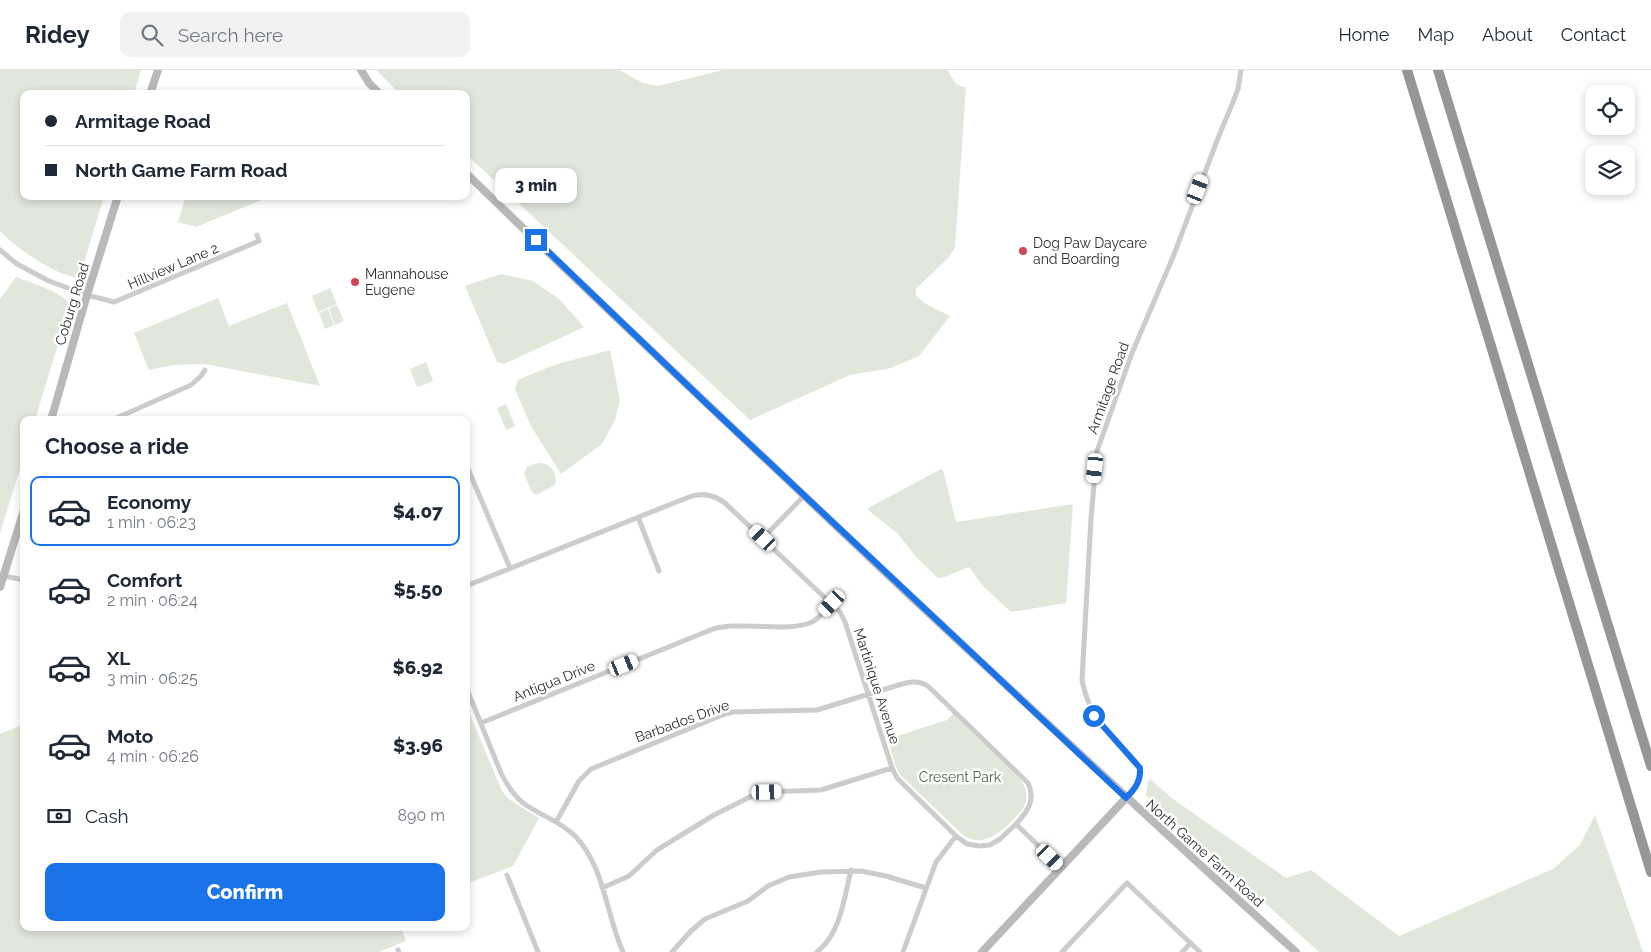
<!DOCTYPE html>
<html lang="en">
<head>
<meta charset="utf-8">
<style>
	body { margin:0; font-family:Raleway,sans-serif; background:#f2f2f3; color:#1f2937; height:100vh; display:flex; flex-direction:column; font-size:19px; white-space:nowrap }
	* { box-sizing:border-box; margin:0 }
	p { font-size:16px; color:#747a83 }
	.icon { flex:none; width:28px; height:28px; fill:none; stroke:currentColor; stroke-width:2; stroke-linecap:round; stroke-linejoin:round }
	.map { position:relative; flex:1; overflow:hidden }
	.drawer { position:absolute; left:20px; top:346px; width:450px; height:515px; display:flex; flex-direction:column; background:#fff; border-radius:10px; box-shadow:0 2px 8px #0003 }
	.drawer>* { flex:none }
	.hud { position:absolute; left:20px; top:20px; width:450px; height:110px; border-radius:10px; box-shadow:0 2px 8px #0003; display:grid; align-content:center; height:110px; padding:0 25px; background:#fff }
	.tools { position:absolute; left:1585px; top:15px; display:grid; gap:10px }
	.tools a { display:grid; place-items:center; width:50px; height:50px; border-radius:10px; background:#fff; box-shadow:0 2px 8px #0003; font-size:25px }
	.end { position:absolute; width:22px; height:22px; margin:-11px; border:6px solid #1a73e8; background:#fff; box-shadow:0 0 0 2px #fff }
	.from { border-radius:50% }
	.bubble { position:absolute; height:35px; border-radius:10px; background:#fff; box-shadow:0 2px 8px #0003; font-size:16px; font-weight:800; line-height:35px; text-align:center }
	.car { position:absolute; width:15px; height:30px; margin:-15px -8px; border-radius:6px; box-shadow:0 0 4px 1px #0007; background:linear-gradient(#fff 24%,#345 0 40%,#fff 0 76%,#345 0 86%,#fff 0) }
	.hud b { display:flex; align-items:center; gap:18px; height:48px; font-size:19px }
	.hud b+b { border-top:1px solid #e0e1e3 }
	.hud i { width:12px; height:12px; background:#1f2937 }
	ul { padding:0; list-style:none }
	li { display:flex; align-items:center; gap:15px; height:70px; margin:0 10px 8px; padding:0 15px; border:2px solid transparent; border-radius:10px }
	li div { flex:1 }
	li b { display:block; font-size:19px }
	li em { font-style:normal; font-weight:800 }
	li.on { border-color:#1a73e8 }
	li>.icon { width:45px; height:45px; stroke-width:1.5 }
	h2 { padding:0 25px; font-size:22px; line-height:60px }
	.pay { display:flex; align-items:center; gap:12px; height:55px; padding:0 25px; font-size:19px }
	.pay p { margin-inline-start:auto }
	.primary-button { display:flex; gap:10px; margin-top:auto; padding:10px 25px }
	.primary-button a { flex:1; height:58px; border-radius:10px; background:#1a73e8; color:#fff; font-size:20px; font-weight:800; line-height:58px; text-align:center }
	header { display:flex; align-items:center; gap:30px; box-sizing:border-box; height:70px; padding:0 25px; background:#fff; border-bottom:1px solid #e0e1e3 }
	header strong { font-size:24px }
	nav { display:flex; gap:28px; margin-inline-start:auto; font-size:18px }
	.search { width:350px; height:45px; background:#f2f2f3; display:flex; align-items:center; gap:12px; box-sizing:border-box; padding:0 18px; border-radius:10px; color:#747a83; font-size:19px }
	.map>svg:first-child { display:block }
	.green { fill:#e2e7dc }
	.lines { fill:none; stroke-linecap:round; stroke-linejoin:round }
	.street { stroke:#ccc; stroke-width:5 }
	.secondary { stroke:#b9b9b9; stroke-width:8 }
	.highway { stroke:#969696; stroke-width:10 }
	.route { stroke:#1a73e8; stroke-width:6 }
	.poi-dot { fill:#d04751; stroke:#fff; stroke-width:2 }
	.labels { text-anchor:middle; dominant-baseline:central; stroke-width:5; stroke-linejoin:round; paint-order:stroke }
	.poi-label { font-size:14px; fill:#2f2f2f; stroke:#fff; text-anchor:start }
	.street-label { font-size:14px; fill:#2f2f2f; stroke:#fff }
	.park-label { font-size:14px; fill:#526542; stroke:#fff }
</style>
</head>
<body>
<header>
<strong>Ridey</strong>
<div class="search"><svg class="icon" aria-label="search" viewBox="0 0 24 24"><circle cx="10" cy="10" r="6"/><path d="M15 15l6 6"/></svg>Search here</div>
<nav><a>Home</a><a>Map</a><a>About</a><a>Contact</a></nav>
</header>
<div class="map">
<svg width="1651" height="882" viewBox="0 0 1651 882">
	<rect width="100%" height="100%" fill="#fff"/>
	<path class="green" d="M0 0H141L134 24H24V126H104L81 203 77 207C59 208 12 175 0 161Z
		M376 0H619L643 13 658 16 723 0H948C952 9 956 17 966 17L955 177 949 187 916 219V225L924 233 950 246 919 286 891 298 850 305 750 350 466 84V24H400Z
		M186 126H271L196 157 178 152Z
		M501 204 533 211 559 229 584 257 504 294 497 292 465 216Z
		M16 207C29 212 65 223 70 235L35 350H24V386L0 463V229Z
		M330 218 337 234 318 242 312 226Z
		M218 228 229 256 287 233 320 316 205 294 174 295 149 300 134 263Z
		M337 235 344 251 335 255 329 239Z
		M328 239 334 255 325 259 319 243Z
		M610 280 620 330 615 350 602 374 561 404 531 356 515 319 518 310 554 295Z
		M426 292 433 311 417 317 410 299Z
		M506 334 515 356 506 360 497 338Z
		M538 393C551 393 558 403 555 415L536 425 532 422 524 404 527 397Z
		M941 399 943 400 956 452 1073 434 1066 533 1011 542 982 515 969 497 942 508H938L916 487 898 464 868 440V438L872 436Z
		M466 635 502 721 510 730 539 748 513 796 466 814Z
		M953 644 1019 708C1033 726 1026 738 1011 752 998 764 981 778 963 765L900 705 895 695 888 669 947 650Z
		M24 654V858H401L406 871 379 882H0V664Z
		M1149 708 1173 729 1286 808 1311 800 1399 866 1553 799 1580 775 1595 745 1643 882H1319L1146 725Z"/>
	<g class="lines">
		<path class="street" d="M0 180 17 194 49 211 87 225 114 232 259 171 257 165
			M112 350 191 315 201 306 205 300
			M466 394 510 498
			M638 447 659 501
			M763 468 804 426
			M4 506 24 510
			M466 516 689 427C703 422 715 425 726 434L840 542 845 552 892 698 897 708 956 766 967 774 979 776 990 775 1000 769 1016 754 1061 798
			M466 617 501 703C507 715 514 727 526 735 542 746 561 752 575 766 605 797 606 845 623 882
			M481 653 713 559C741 551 789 563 812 552 820 548 826 540 832 533
			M1126 728C1136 718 1146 706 1136 692 1112 665 1089 649 1082 610L1091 448 1097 381 1132 283 1173 187 1218 68 1233 32 1238 19 1241 0
			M556 752 579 711 591 699 725 644 733 642 817 640 902 614C912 611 921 611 929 617L1028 713C1036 730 1028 741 1016 754
			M507 805 538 882
			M602 818 629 806 657 780 714 745 750 727 767 722 821 720 892 698
			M398 880 399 882
			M672 882 691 861 705 849 748 831 768 816 789 807 821 802 861 801 886 806 926 818
			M817 882C841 863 844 828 851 800
			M903 882 936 792 956 766
			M1062 882 1127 813 1200 882
			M1182 882 1191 873"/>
		<path class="secondary" d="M361 0 369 13 380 24
			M150 24 158 0
			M466 103C611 244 758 382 905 521 1035 642 1164 763 1296 882
			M51 350 87 225 118 126
			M0 517 24 440
			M982 882 1126 728"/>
		<path class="highway" d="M1407 0 1651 802
			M1438 0 1651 696"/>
	</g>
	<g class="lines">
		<path class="route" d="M536 170 707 334 1126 728C1135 719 1141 711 1140 698L1094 646"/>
	</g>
	<g class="poi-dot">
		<circle cx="1023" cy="181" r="5"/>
		<circle cx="355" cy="212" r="5"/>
	</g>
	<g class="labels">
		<g class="poi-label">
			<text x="1033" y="173">Dog Paw Daycare<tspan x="1033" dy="16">and Boarding</tspan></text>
			<text x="365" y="204">Mannahouse<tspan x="365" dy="16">Eugene</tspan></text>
		</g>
		<g class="street-label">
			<text transform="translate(173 196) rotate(-23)">Hillview Lane 2</text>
			<text transform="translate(72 234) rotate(-73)">Coburg Road</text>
			<text transform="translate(1108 318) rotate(-70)">Armitage Road</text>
			<text transform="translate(554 611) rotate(-22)">Antigua Drive</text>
			<text transform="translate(877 616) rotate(72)">Martinique Avenue</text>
			<text transform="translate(682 651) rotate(-20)">Barbados Drive</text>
			<text transform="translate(1205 783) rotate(42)">North Game Farm Road</text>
		</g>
		<g class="park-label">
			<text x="960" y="707">Cresent Park</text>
		</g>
	</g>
</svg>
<div class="tools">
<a><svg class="icon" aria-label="locate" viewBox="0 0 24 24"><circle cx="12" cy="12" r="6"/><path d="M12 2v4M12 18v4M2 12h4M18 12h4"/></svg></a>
<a><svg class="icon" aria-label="layers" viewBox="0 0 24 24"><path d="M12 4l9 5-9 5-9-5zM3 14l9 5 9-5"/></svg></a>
</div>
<i class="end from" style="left:1094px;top:646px"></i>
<i class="end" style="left:536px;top:170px"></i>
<div class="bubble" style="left:495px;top:98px;width:82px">3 min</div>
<i class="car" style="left:1198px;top:119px;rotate:21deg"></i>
<i class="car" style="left:1095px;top:398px;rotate:186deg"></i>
<i class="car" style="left:763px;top:468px;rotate:313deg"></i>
<i class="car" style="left:832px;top:533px;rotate:223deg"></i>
<i class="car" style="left:624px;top:595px;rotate:68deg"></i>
<i class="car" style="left:767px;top:722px;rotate:88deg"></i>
<i class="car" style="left:1050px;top:787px;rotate:134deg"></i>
<div class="hud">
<b><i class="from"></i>Armitage Road</b>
<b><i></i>North Game Farm Road</b>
</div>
<section class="drawer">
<h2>Choose a ride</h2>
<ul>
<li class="on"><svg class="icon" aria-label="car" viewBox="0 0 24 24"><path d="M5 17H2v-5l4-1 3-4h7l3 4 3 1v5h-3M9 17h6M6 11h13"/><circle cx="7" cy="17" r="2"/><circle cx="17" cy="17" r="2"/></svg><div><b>Economy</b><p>1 min · 06:23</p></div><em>$4.07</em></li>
<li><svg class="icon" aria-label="car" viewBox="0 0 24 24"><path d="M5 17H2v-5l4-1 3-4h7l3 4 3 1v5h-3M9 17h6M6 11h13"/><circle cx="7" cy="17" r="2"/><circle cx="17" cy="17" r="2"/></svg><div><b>Comfort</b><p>2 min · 06:24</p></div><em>$5.50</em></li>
<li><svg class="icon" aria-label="car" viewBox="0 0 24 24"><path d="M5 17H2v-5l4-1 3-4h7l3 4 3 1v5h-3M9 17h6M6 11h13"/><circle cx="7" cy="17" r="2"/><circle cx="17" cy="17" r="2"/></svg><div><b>XL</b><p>3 min · 06:25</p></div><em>$6.92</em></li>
<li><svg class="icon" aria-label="car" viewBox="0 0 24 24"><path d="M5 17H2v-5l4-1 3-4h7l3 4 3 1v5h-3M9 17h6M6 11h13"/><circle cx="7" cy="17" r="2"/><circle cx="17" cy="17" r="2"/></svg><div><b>Moto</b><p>4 min · 06:26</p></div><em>$3.96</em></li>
</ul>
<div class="pay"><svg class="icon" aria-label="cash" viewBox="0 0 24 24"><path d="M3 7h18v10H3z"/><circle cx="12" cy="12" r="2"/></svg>Cash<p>890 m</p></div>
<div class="primary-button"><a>Confirm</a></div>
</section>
</div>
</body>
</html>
